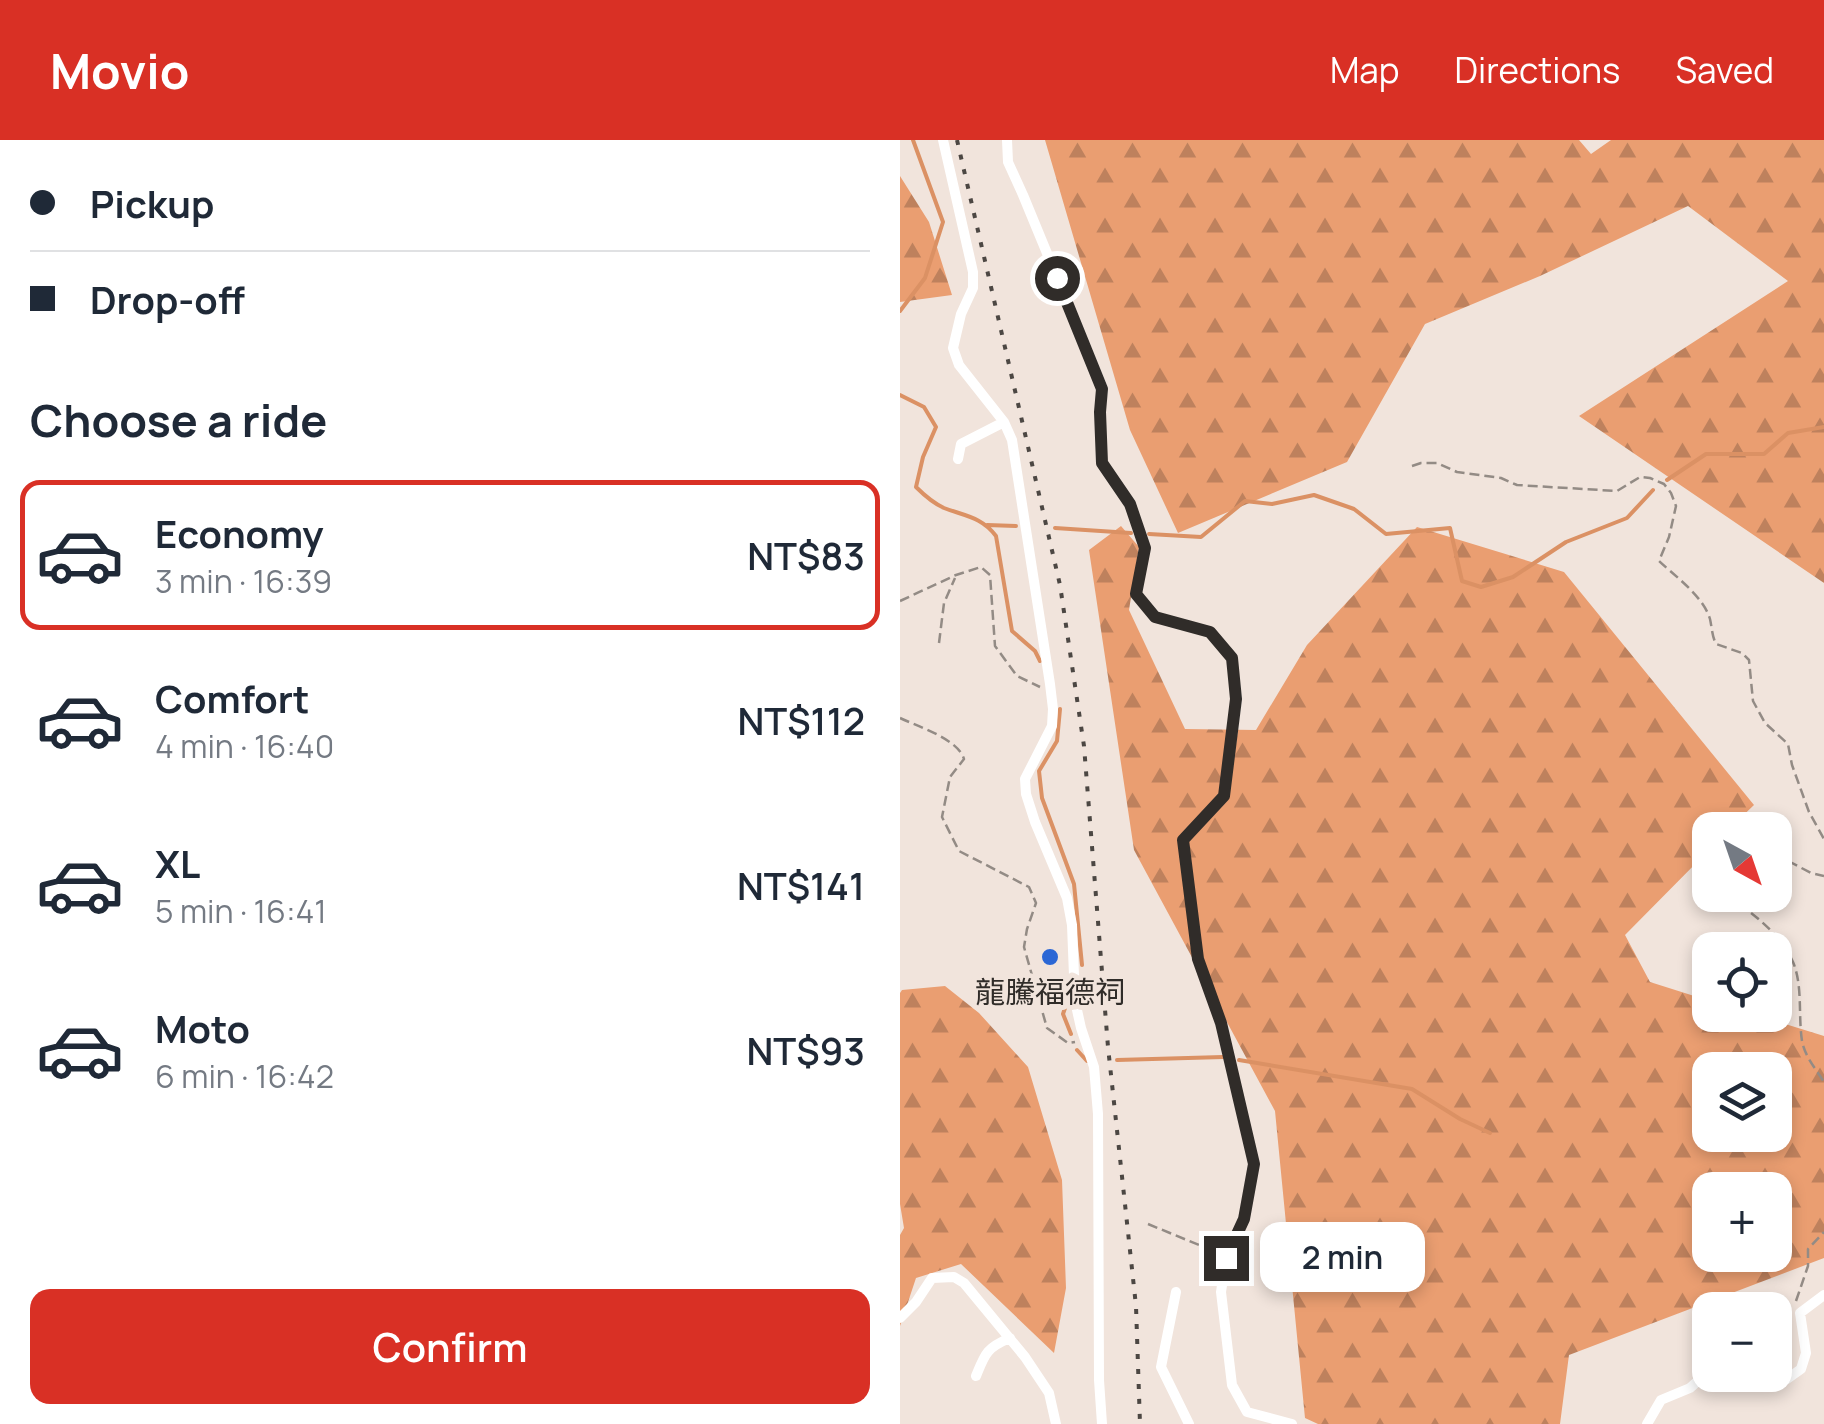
<!DOCTYPE html>
<html lang="en">
<head>
<meta charset="utf-8">
<style>
	body { margin:0; font-family:Manrope,"Noto Sans TC",sans-serif; background:#f6f6f7; color:#1f2937; height:100vh; display:flex; flex-direction:column; font-size:38px; white-space:nowrap }
	* { box-sizing:border-box; margin:0 }
	p { font-size:32px; color:#747a83 }
	.icon { flex:none; width:55px; height:55px; fill:none; stroke:currentColor; stroke-width:2; stroke-linecap:round; stroke-linejoin:round }
	.map { position:relative; flex:1; overflow:hidden }
	.sheet { display:flex; flex-direction:column; background:#fff; width:900px }
	.sheet>* { flex:none }
	.hud { display:grid; align-content:center; height:220px; padding:0 30px; background:#fff }
	.needle { width:65px; rotate:140deg }
	.fabs { position:absolute; left:792px; top:672px; display:grid; gap:20px }
	.fabs a { display:grid; place-items:center; width:100px; height:100px; border-radius:20px; background:#fff; box-shadow:0 5px 15px #0003; font-size:50px }
	.end { position:absolute; width:45px; height:45px; margin:-22px; border:12px solid #302c29; background:#fff; box-shadow:0 0 0 5px #fff }
	.from { border-radius:50% }
	.bubble { position:absolute; height:70px; border-radius:20px; background:#fff; box-shadow:0 5px 15px #0003; font-size:32px; font-weight:600; line-height:70px; text-align:center }
	.hud b { display:flex; align-items:center; gap:35px; height:95px; font-size:38px }
	.hud b+b { border-top:2px solid #e0e1e3 }
	.hud i { width:25px; height:25px; background:#1f2937 }
	ul { padding:0; list-style:none }
	li { display:flex; align-items:center; gap:30px; height:150px; margin:0 20px 15px; padding:0 10px; border:5px solid transparent; border-radius:20px }
	li div { flex:1 }
	li b { display:block; font-size:38px }
	li em { font-style:normal; font-weight:600 }
	li.current { border-color:#d93025 }
	li>.icon { width:90px; height:90px; stroke-width:1.5 }
	h2 { padding:0 30px; font-size:45px; line-height:120px }
	.button { display:flex; gap:20px; margin-top:auto; padding:20px 30px }
	.button a { flex:1; height:115px; border-radius:20px; background:#d93025; color:#fff; font-size:40px; font-weight:600; line-height:115px; text-align:center }
	header { display:flex; align-items:center; gap:60px; box-sizing:border-box; height:140px; padding:0 50px; background:#d93025; color:#fff }
	header strong { font-size:48px }
	nav { display:flex; gap:55px; margin-inline-start:auto; font-size:35px }
	main { display:flex; flex:1; min-height:0 }
	.map>svg:first-child { display:block }
	.forest { fill:url(#forest-firs); fill-rule:evenodd }
	.lines { fill:none; stroke-linecap:round; stroke-linejoin:round }
	.stream { stroke:#db9164; stroke-width:4 }
	.path { stroke:#938b85; stroke-width:2.5; stroke-dasharray:10 5; stroke-linecap:butt }
	.minor { stroke:#fff; stroke-width:10 }
	.rail { stroke:#4c4743; stroke-width:4; stroke-dasharray:5 10; stroke-linecap:butt }
	.route { stroke:#302c29; stroke-width:12 }
	.poi-dot { fill:#2b67d5; stroke:#f1e4dc; stroke-width:4 }
	.labels { text-anchor:middle; dominant-baseline:central; stroke-width:10; stroke-linejoin:round; paint-order:stroke }
	.poi-label { font-size:30px; fill:#302c29; stroke:#f1e4dc }
</style>
</head>
<body>
<header>
<strong>Movio</strong>
<nav><a>Map</a><a>Directions</a><a>Saved</a></nav>
</header>
<main>
<section class="sheet">
<div class="hud">
<b><i class="from"></i>Pickup</b>
<b><i></i>Drop-off</b>
</div>
<h2>Choose a ride</h2>
<ul>
<li class="current"><svg class="icon" aria-label="car" viewBox="0 0 24 24"><path d="M5 17H2v-5l4-1 3-4h7l3 4 3 1v5h-3M9 17h6M6 11h13"/><circle cx="7" cy="17" r="2"/><circle cx="17" cy="17" r="2"/></svg><div><b>Economy</b><p>3 min · 16:39</p></div><em>NT$83</em></li>
<li><svg class="icon" aria-label="car" viewBox="0 0 24 24"><path d="M5 17H2v-5l4-1 3-4h7l3 4 3 1v5h-3M9 17h6M6 11h13"/><circle cx="7" cy="17" r="2"/><circle cx="17" cy="17" r="2"/></svg><div><b>Comfort</b><p>4 min · 16:40</p></div><em>NT$112</em></li>
<li><svg class="icon" aria-label="car" viewBox="0 0 24 24"><path d="M5 17H2v-5l4-1 3-4h7l3 4 3 1v5h-3M9 17h6M6 11h13"/><circle cx="7" cy="17" r="2"/><circle cx="17" cy="17" r="2"/></svg><div><b>XL</b><p>5 min · 16:41</p></div><em>NT$141</em></li>
<li><svg class="icon" aria-label="car" viewBox="0 0 24 24"><path d="M5 17H2v-5l4-1 3-4h7l3 4 3 1v5h-3M9 17h6M6 11h13"/><circle cx="7" cy="17" r="2"/><circle cx="17" cy="17" r="2"/></svg><div><b>Moto</b><p>6 min · 16:42</p></div><em>NT$93</em></li>
</ul>
<div class="button"><a>Confirm</a></div>
</section>
<div class="map">
<svg width="924" height="1284" viewBox="0 0 924 1284">
	<defs>
		<pattern id="forest-firs" width="22" height="20" patternUnits="userSpaceOnUse" patternTransform="scale(2.5)"><rect width="22" height="20" fill="#ea9e71"/><path d="M5 1l3.5 6h-7zM16 11l3.5 6h-7z" fill="#be815d"/></pattern>
	</defs>
	<rect width="100%" height="100%" fill="#f1e4dc"/>
	<path class="forest" d="M145 0H679L691 14 711 0H924V443L679 276 888 141 788 66 640 136 525 184 447 322 278 393 230 290Z
		M0 36 29 82 52 155 0 162Z
		M221 386 239 407 229 470 285 589 356 590 407 505 517 387 664 432 854 665 828 690H810V709L725 795 750 842 810 861V875H856L924 896V1118L669 1215 660 1284H418L405 1278 375 971 234 710 189 410ZM810 930H875V995H810ZM810 1050H875V1115H810Z
		M45 846 79 873 128 927 162 1040 166 1148 154 1213 61 1124 16 1138 0 1186V1095L4 1088 0 1064V853L2 850Z"/>
	<g class="lines">
		<path class="stream" d="M0 171 25 138 43 82 13 0
			M0 255 24 267 36 287 23 317 16 347C24 355 33 363 44 368 65 376 82 377 96 396L112 491 135 511 140 521
			M767 340 806 314H864L888 293 924 287
			M87 385 116 386
			M155 388 231 393
			M249 394 301 397 345 361 372 364 414 355 454 369 486 394 550 388 562 441 581 447 613 437 666 402 727 378 753 350
			M160 569 157 601 139 631 142 658 174 744 182 825
			M167 862 163 874 171 894
			M177 910 187 921
			M217 920 323 917
			M339 920 512 949 560 979 590 993"/>
		<path class="path" d="M512 326 521 323H537L557 332 601 338 617 345 717 351 740 337 750 338 764 344 771 353 776 366 769 397 759 421C776 437 803 456 810 479 812 488 812 496 816 504L842 513 849 520 853 561 865 583 888 604 892 625 909 672 924 699
			M0 461 56 435 81 427 90 435 95 506 117 536 140 547
			M39 503 44 463 55 438
			M0 578C19 587 58 599 64 619L50 637 42 677 59 711 129 747 136 763 127 789 124 807 147 888 168 903 175 902
			M875 714 911 733 924 736
			M810 726 800 737 804 743 810 747
			M827 755C853 774 879 792 893 822 903 846 898 875 902 901 905 917 916 929 924 942
			M248 1084 316 1112
			M896 1161 908 1126V1109L924 1092"/>
		<path class="minor" d="M43 0 73 132V148L61 174 53 208 59 225 104 282 112 300 150 544 153 569 152 586 125 639 126 654 135 682 167 758 172 785 175 861 181 888 194 927 198 974 199 1240 202 1284
			M107 0 108 22 123 55 203 249 200 272 202 323 230 364 245 408 236 455 255 477 310 492 332 518 337 559 324 656 283 700 298 819 321 883 354 1024 344 1079 326 1119 321 1152 332 1245 347 1272 392 1284
			M58 319 61 304 104 282
			M276 1152 261 1227 289 1284
			M0 1178 16 1162 32 1138 54 1137 64 1143 125 1217 149 1253 156 1284
			M854 1235 887 1239 901 1229 906 1213 900 1173 924 1155
			M76 1236C85 1214 86 1208 110 1198
			M747 1284 761 1260 790 1248 810 1230"/>
		<path class="rail" d="M57 0 160 445 184 606 208 907 236 1166 240 1284"/>
	</g>
	<g class="lines">
		<path class="route" d="M157 138 202 249 200 272 202 323 230 364 245 408 236 454 255 477 310 492 332 518 336 559 324 656 283 700 298 819 321 883 354 1024 344 1079 326 1118"/>
	</g>
	<circle class="poi-dot" cx="150" cy="817" r="10"/>
	<g class="labels">
		<g class="poi-label">
			<text x="150" y="851">龍騰福德祠</text>
		</g>
	</g>
</svg>
<div class="fabs">
<a><svg class="needle" viewBox="-14 -14 28 28"><path d="M0-13l5 13h-10z" fill="#e53935"/><path d="M0 13l5-13h-10z" fill="#747a83"/></svg></a>
<a><svg class="icon" aria-label="locate" viewBox="0 0 24 24"><circle cx="12" cy="12" r="6"/><path d="M12 2v4M12 18v4M2 12h4M18 12h4"/></svg></a>
<a><svg class="icon" aria-label="layers" viewBox="0 0 24 24"><path d="M12 4l9 5-9 5-9-5zM3 14l9 5 9-5"/></svg></a>
<a>+</a>
<a>−</a>
</div>
<i class="end from" style="left:157px;top:138px"></i>
<i class="end" style="left:326px;top:1118px"></i>
<div class="bubble" style="left:360px;top:1082px;width:165px">2 min</div>
</div>
</main>
</body>
</html>
